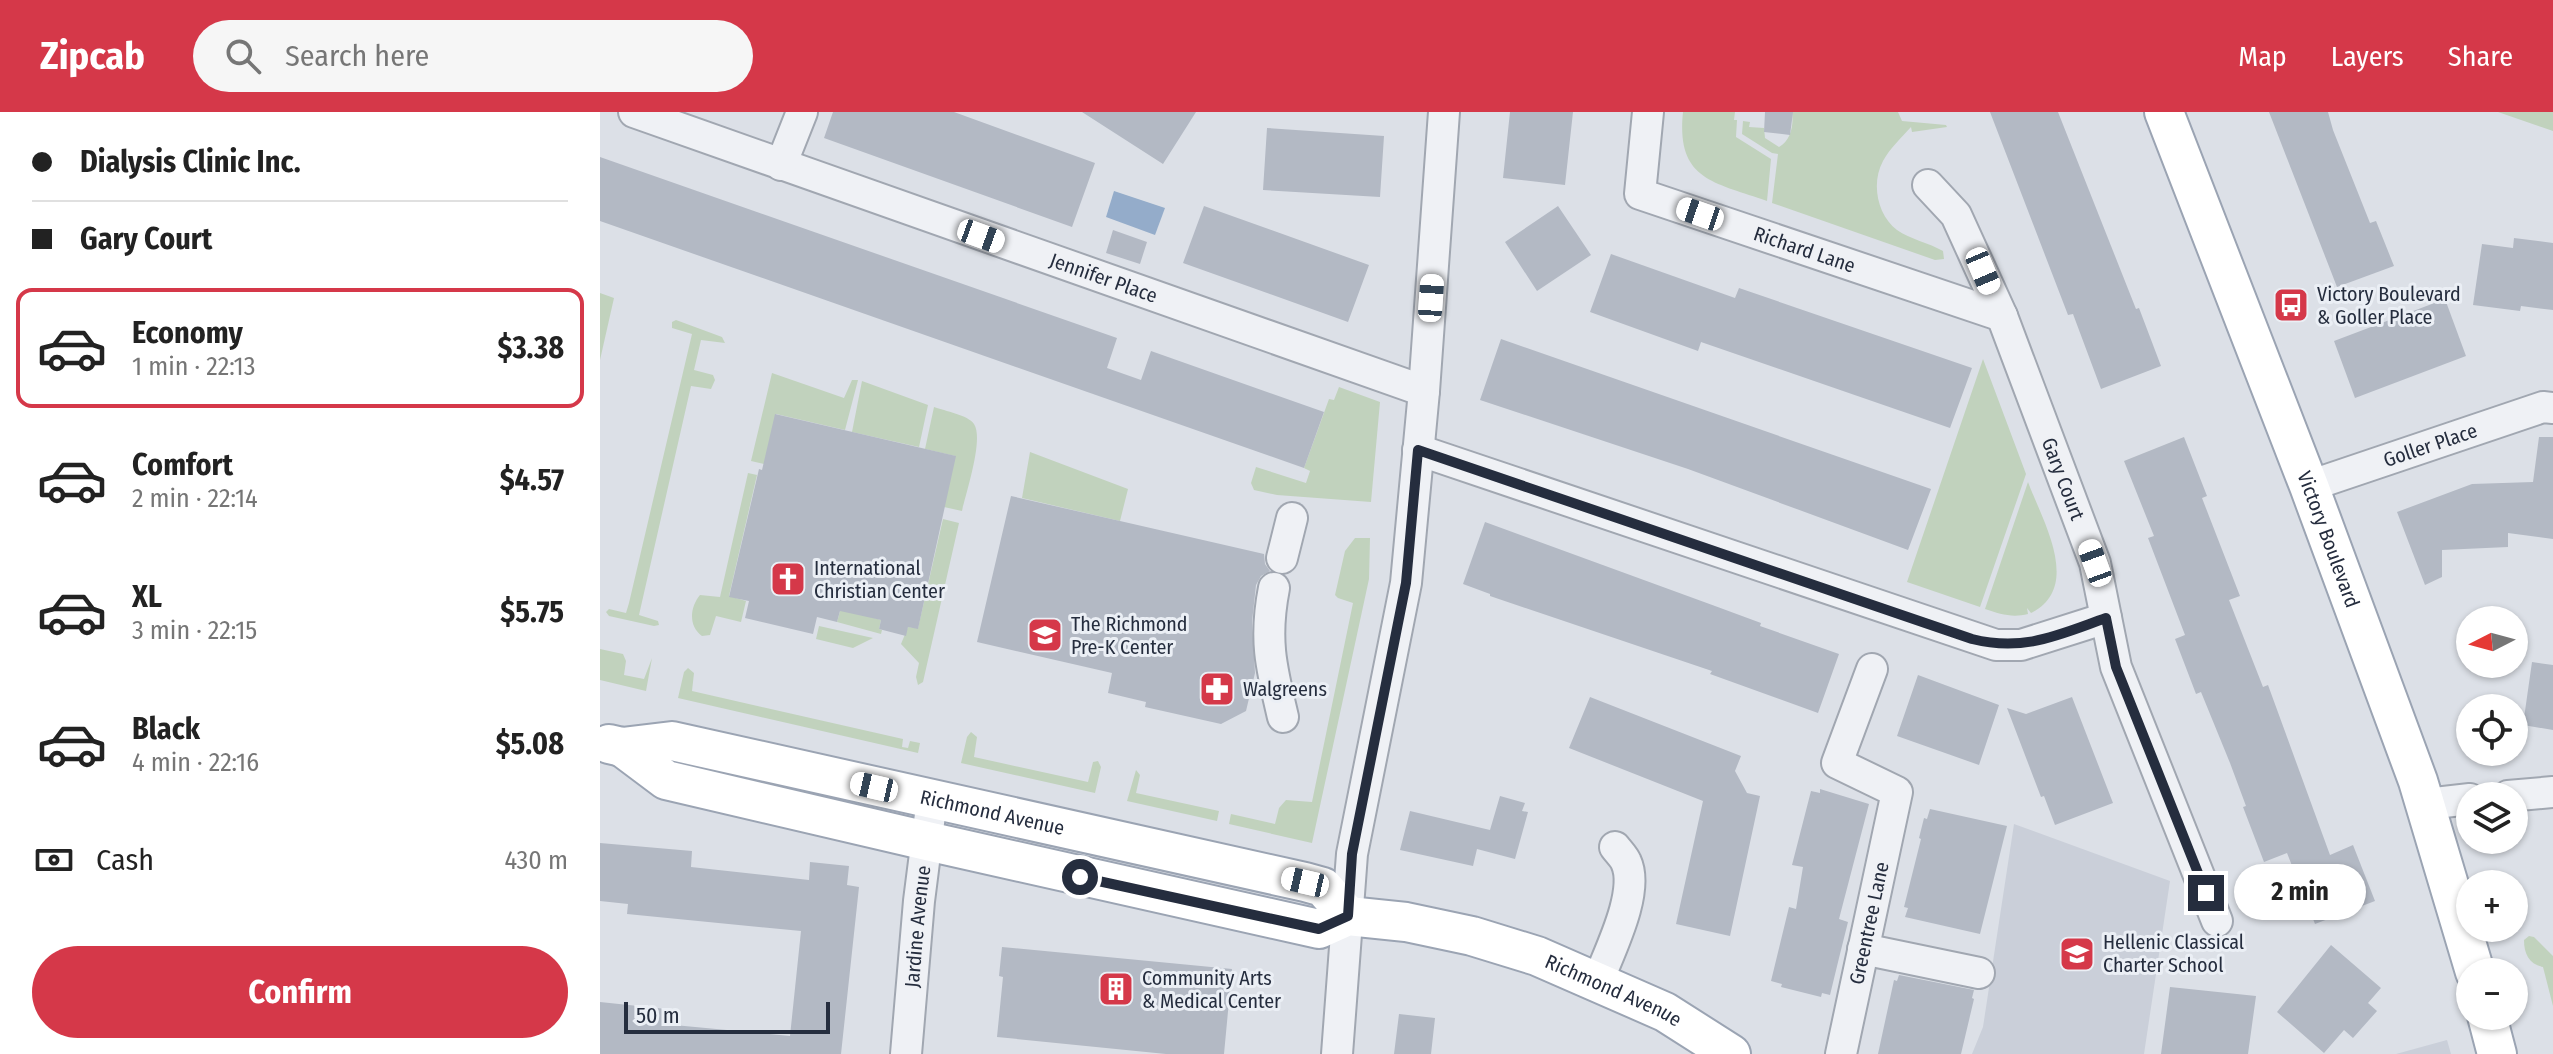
<!DOCTYPE html>
<html lang="en">
<head>
<meta charset="utf-8">
<style>
	body { margin:0; font-family:"Fira Sans Condensed",sans-serif; background:#f6f6f6; color:#222; height:100vh; display:flex; flex-direction:column; font-size:30px; white-space:nowrap }
	* { box-sizing:border-box; margin:0 }
	p { font-size:26px; color:#767676 }
	.icon { flex:none; width:44px; height:44px; fill:none; stroke:currentColor; stroke-width:2; stroke-linecap:round; stroke-linejoin:round }
	.map { position:relative; flex:1; overflow:hidden }
	.drawer { display:flex; flex-direction:column; background:#fff; width:600px }
	.drawer>* { flex:none }
	.top-card { display:grid; align-content:center; height:176px; padding:0 32px; background:#fff }
	.needle { width:52px; rotate:264deg }
	.tools { position:absolute; left:1856px; top:494px; display:grid; gap:16px }
	.tools a { display:grid; place-items:center; width:72px; height:72px; border-radius:50%; background:#fff; box-shadow:0 2px 6px #0004; font-size:40px }
	.scale { position:absolute; left:24px; bottom:20px; width:206px; box-sizing:border-box; padding-left:8px; border:4px solid #252d3e; border-top:0; font-size:22px; line-height:28px; white-space:nowrap; color:#252d3e; -webkit-text-stroke:6px #ebeff5; paint-order:stroke }
	.end { position:absolute; width:36px; height:36px; margin:-18px; border:10px solid #252d3e; background:#fff; box-shadow:0 0 0 4px #fff }
	.from { border-radius:50% }
	.bubble { position:absolute; height:56px; border-radius:28px; background:#fff; box-shadow:0 2px 6px #0004; font-size:26px; font-weight:700; line-height:56px; text-align:center }
	.car { position:absolute; width:24px; height:48px; margin:-24px -12px; border-radius:10px; box-shadow:0 0 6px 2px #0007; background:linear-gradient(#fff 24%,#345 0 40%,#fff 0 76%,#345 0 86%,#fff 0) }
	.top-card b { display:flex; align-items:center; gap:28px; height:76px; font-size:30px }
	.top-card b+b { border-top:2px solid #e0e0e0 }
	.top-card i { width:20px; height:20px; background:#222 }
	ul { padding:0; list-style:none }
	li { display:flex; align-items:center; gap:24px; height:120px; margin:0 16px 12px; padding:0 16px; border:4px solid transparent; border-radius:16px }
	li div { flex:1 }
	li b { display:block; font-size:30px }
	li em { font-style:normal; font-weight:700 }
	li.current { border-color:#d53849 }
	li>.icon { width:72px; height:72px; stroke-width:1.5 }
	.pay { display:flex; align-items:center; gap:20px; height:88px; padding:0 32px; font-size:30px }
	.pay p { margin-inline-start:auto }
	.button { display:flex; gap:16px; margin-top:auto; padding:16px 32px }
	.button a { flex:1; height:92px; border-radius:48px; background:#d53849; color:#fff; font-size:32px; font-weight:700; line-height:92px; text-align:center }
	header { display:flex; align-items:center; gap:48px; box-sizing:border-box; height:112px; padding:0 40px; background:#d53849; color:#fff }
	header strong { font-size:38px }
	nav { display:flex; gap:44px; margin-inline-start:auto; font-size:28px }
	.search { width:560px; height:72px; background:#f6f6f6; display:flex; align-items:center; gap:20px; box-sizing:border-box; padding:0 28px; border-radius:44px; color:#767676; font-size:30px }
	main { display:flex; flex:1; min-height:0 }
	.map>svg:first-child { display:block }
	.built { fill:#cacfd9 }
	.green { fill:#c1d2bd }
	.water { fill:#94acca }
	.building { fill:#b3b9c4 }
	.lines { fill:none; stroke-linecap:round; stroke-linejoin:round }
	.minor-casing { stroke:#a1a7b1; stroke-width:34 }
	.major-casing { stroke:#9ba4b3; stroke-width:42 }
	.minor { stroke:#eff1f5; stroke-width:30 }
	.major { stroke:#fff; stroke-width:38 }
	.route { stroke:#252d3e; stroke-width:10 }
	.labels { text-anchor:middle; dominant-baseline:central; stroke-width:6; stroke-linejoin:round; paint-order:stroke }
	.street-label { font-size:20px; fill:#252d3e; stroke:#ebeff5 }
	.poi-label { font-size:20px; fill:#252d3e; stroke:#ebeff5; text-anchor:start }
</style>
</head>
<body>
<header>
<strong>Zipcab</strong>
<div class="search"><svg class="icon" aria-label="search" viewBox="0 0 24 24"><circle cx="10" cy="10" r="6"/><path d="M15 15l6 6"/></svg>Search here</div>
<nav><a>Map</a><a>Layers</a><a>Share</a></nav>
</header>
<main>
<section class="drawer">
<div class="top-card">
<b><i class="from"></i>Dialysis Clinic Inc.</b>
<b><i></i>Gary Court</b>
</div>
<ul>
<li class="current"><svg class="icon" aria-label="car" viewBox="0 0 24 24"><path d="M5 17H2v-5l4-1 3-4h7l3 4 3 1v5h-3M9 17h6M6 11h13"/><circle cx="7" cy="17" r="2"/><circle cx="17" cy="17" r="2"/></svg><div><b>Economy</b><p>1 min · 22:13</p></div><em>$3.38</em></li>
<li><svg class="icon" aria-label="car" viewBox="0 0 24 24"><path d="M5 17H2v-5l4-1 3-4h7l3 4 3 1v5h-3M9 17h6M6 11h13"/><circle cx="7" cy="17" r="2"/><circle cx="17" cy="17" r="2"/></svg><div><b>Comfort</b><p>2 min · 22:14</p></div><em>$4.57</em></li>
<li><svg class="icon" aria-label="car" viewBox="0 0 24 24"><path d="M5 17H2v-5l4-1 3-4h7l3 4 3 1v5h-3M9 17h6M6 11h13"/><circle cx="7" cy="17" r="2"/><circle cx="17" cy="17" r="2"/></svg><div><b>XL</b><p>3 min · 22:15</p></div><em>$5.75</em></li>
<li><svg class="icon" aria-label="car" viewBox="0 0 24 24"><path d="M5 17H2v-5l4-1 3-4h7l3 4 3 1v5h-3M9 17h6M6 11h13"/><circle cx="7" cy="17" r="2"/><circle cx="17" cy="17" r="2"/></svg><div><b>Black</b><p>4 min · 22:16</p></div><em>$5.08</em></li>
</ul>
<div class="pay"><svg class="icon" aria-label="cash" viewBox="0 0 24 24"><path d="M3 7h18v10H3z"/><circle cx="12" cy="12" r="2"/></svg>Cash<p>430 m</p></div>
<div class="button"><a>Confirm</a></div>
</section>
<div class="map">
<svg width="1953" height="942" viewBox="0 0 1953 942">
	<rect width="100%" height="100%" fill="#dce0e7"/>
	<path class="built" d="M1414 712 1570 769 1544 942H1372L1383 915Z
		M1847 928 1851 942H1796L1836 931Z"/>
	<path class="green" d="M1083 0H1135L1134 8H1137L1136 25 1171 47 1167 89C1113 70 1076 68 1083 0Z
		M1192 0H1298L1302 9 1346 13 1347 15 1312 20 1311 15C1302 25 1290 36 1283 49 1271 71 1277 103 1297 118 1310 127 1329 131 1343 139L1344 147 1335 148 1172 91 1178 42 1172 41 1142 22 1143 9 1150 10 1149 15 1164 16 1165 26 1179 35C1191 29 1194 12 1192 0Z
		M1898 0H1953V19Z
		M0 181 14 186 0 248Z
		M76 208 122 225 125 231 101 228 94 258 113 263 115 268 111 277 91 274 39 503 58 509 59 513 54 514 9 504 6 500 9 497 26 501 29 491 92 222 72 216V210Z
		M1383 247 1426 362 1380 495 1307 470Z
		M172 261 244 286 252 268H258L245 318 176 302 164 352 151 349Z
		M262 269 328 293 319 335 252 320Z
		M739 275 780 290 771 390 677 383 654 378 651 371 656 355 706 371 710 359 704 356 729 287 734 288Z
		M334 295C345 299 368 303 374 312 384 327 366 381 362 399L344 395 355 344 325 337Z
		M430 340 528 377 520 409 422 386Z
		M148 361 157 363 129 484 146 489 141 510 116 504 110 523 102 524C88 514 90 495 100 483L120 485Z
		M1428 370C1442 408 1483 475 1431 501L1427 496 1428 502C1412 506 1400 502 1385 497Z
		M343 407 359 411 323 570 318 573 316 565 319 551 301 532 308 515 318 516Z
		M755 426H770L769 467 712 731 629 712 631 702 675 712 679 696 686 688 712 690 753 491 738 486 735 483 745 439Z
		M241 496 281 508 279 517 282 518 281 522 237 510Z
		M219 514 273 526 253 536 216 527Z
		M0 537 23 542 26 549 24 563 44 567 52 546 46 579 0 568Z
		M88 556 94 561 92 579 303 627 302 635 308 636 310 629 320 631 318 641 78 586 84 560Z
		M371 620 377 625 374 645 488 670 493 650 498 649 501 655 495 681 361 651 367 625Z
		M536 658 540 663 536 681 619 699 617 709 527 689Z
		M1929 824 1934 825 1953 844V894L1943 855C1929 852 1924 842 1924 828Z"/>
	<path class="water" d="M514 79 565 96 555 123 506 105Z"/>
	<path class="building" d="M233 0H354L495 51 472 115 224 26Z
		M482 0H596L563 52Z
		M910 0H973L965 73 903 66Z
		M1165 0H1193L1190 23 1164 20Z
		M1390 0H1458L1536 197 1539 196 1561 254 1501 277 1473 202 1468 203Z
		M1669 0H1728L1733 18 1770 111 1776 109 1794 154 1737 175Z
		M667 16 784 24 780 85 663 78Z
		M0 45 517 226 507 256 541 268 551 239 724 300 704 356 0 109Z
		M604 94 769 153 748 210 583 151Z
		M958 94 991 143 937 179 905 130Z
		M513 118 547 130 540 152 506 141Z
		M1914 126 1953 131V198L1921 194 1920 199 1873 193 1882 132 1913 136Z
		M1011 142 1135 186 1139 176 1372 256 1350 316 1101 230 1098 239 990 200Z
		M1845 187 1866 244 1755 286 1734 229Z
		M901 227 1331 377 1308 438 1088 357 880 288Z
		M175 302 356 344 318 517 308 515 306 524 279 517 281 508 240 499 237 510 217 505 213 522 145 506 149 489 129 485 159 357 162 358Z
		M1584 325 1607 384 1602 386 1640 484 1629 488 1663 575 1668 573 1730 743 1753 733 1775 789 1715 812 1687 741 1664 750 1643 695 1646 694 1630 651 1601 580 1596 582 1575 527 1585 523 1548 426 1554 424 1524 349Z
		M1939 325H1953V427L1908 421V435L1842 438V465L1825 473 1797 400 1872 372 1933 370Z
		M411 384 664 442 665 452 670 459 661 464 656 473 652 510 655 561 646 599 621 612 545 595 546 590 508 581 512 561 377 530Z
		M885 410 1115 494 1161 511 1160 514 1239 542 1218 601 1110 562 1112 559 890 484V482L863 472Z
		M1932 550 1953 553V618L1923 613Z
		M1318 563 1399 593 1379 653 1297 624Z
		M990 585 1141 644 1135 659 1147 681 1160 684 1130 824 1076 812 1103 689 969 636Z
		M1472 585 1513 691 1455 713 1444 684 1441 685 1407 596 1426 602Z
		M1220 677 1269 692 1239 807 1248 810 1239 846 1230 883 1222 881 1221 885 1181 875 1182 872 1171 869 1189 795 1196 797 1203 755 1192 753 1211 679 1220 681Z
		M900 684 925 691 922 699 928 700 915 747 877 737 873 754 800 738 810 699 890 718Z
		M1330 697 1407 714 1380 822 1305 805 1308 796 1304 795 1321 727 1319 726 1324 706 1327 707Z
		M0 731 92 739 91 755 209 768 210 750 249 754 247 773 259 775 241 942H0V890L76 898 74 913 190 924 201 819 27 802 28 792 0 789Z
		M1731 833 1781 876 1768 891 1777 899 1753 926 1744 918 1724 941 1677 900Z
		M402 835 632 857 624 942H566L397 925 403 865 399 864Z
		M1299 863 1374 878 1372 886 1374 887 1361 942H1278L1294 868 1297 869Z
		M1570 875 1656 884 1648 942H1561Z
		M799 902 835 906 831 942H794Z"/>
	<g class="lines">
		<defs>
			<g id="minor">
				<path id="s1" d="M34 0 824 279"/>
				<path id="s2" d="M1048 0 1040 82 1402 204"/>
				<path d="M181 53 202 0"/>
				<path id="s3" d="M1328 73 1356 103 1402 204 1495 451 1516 555 1617 809"/>
				<path d="M818 338 1396 533H1421L1506 506"/>
				<path id="s4" d="M1709 374 1943 295 1953 296"/>
				<path d="M682 446 692 406"/>
				<path d="M674 476C664 527 671 555 683 605"/>
				<path d="M1908 684 1953 680"/>
				<path d="M1826 692 1870 687"/>
				<path d="M1263 837 1379 861"/>
				<path d="M998 869C1009 840 1040 780 1026 750 1024 745 1018 739 1015 735"/>
				<path id="s5" d="M306 942 319 789 332 687"/>
				<path d="M737 942 752 742 806 471 824 279 844 0"/>
				<path id="s6" d="M1241 942 1297 680 1237 651 1272 557"/>
			</g>
			<g id="major">
				<path id="s7" d="M1564 0 1709 374 1818 669 1875 860"/>
				<path id="s8" d="M9 632 22 635 72 629 705 770 723 775 748 804"/>
				<path id="s9" d="M22 635 66 668 327 729 719 817 748 804 806 810 872 824 937 844 1065 900 1131 942"/>
				<path d="M1887 904 1897 942"/>
			</g>
		</defs>
		<use href="#minor" class="minor-casing"/>
		<use href="#major" class="major-casing"/>
		<use href="#minor" class="minor"/>
		<use href="#major" class="major"/>
	</g>
	<g class="lines">
		<path class="route" d="M480 765 719 817 748 804 752 742 806 471 818 338 1372 527C1424 540 1458 523 1506 506L1516 555 1606 781"/>
	</g>
	<defs>
		<symbol id="bus-square" viewBox="-11 -11 22 22"><rect x="-9" y="-9" width="18" height="18" rx="4" fill="#d53849" stroke="#ebeff5"/><path d="M-5-6H5V4H4V6H2V4H-2V6H-4V4H-5ZM-3.5-4V0h7V-4ZM-3.5 1.2v1.5H-2V1.2ZM2 1.2v1.5H3.5V1.2Z" fill="#fff"/></symbol>
		<symbol id="church-square" viewBox="-11 -11 22 22"><rect x="-9" y="-9" width="18" height="18" rx="4" fill="#d53849" stroke="#ebeff5"/><path d="M-1.2-6h2.4v3.5h3.3v2.4h-3.3V6h-2.4V-.1h-3.3v-2.4h3.3Z" fill="#fff"/></symbol>
		<symbol id="school-square" viewBox="-11 -11 22 22"><rect x="-9" y="-9" width="18" height="18" rx="4" fill="#d53849" stroke="#ebeff5"/><path d="M0-5L7-2L0 1L-7-2ZM-4 1L0 2.5L4 1V4Q0 6-4 4Z" fill="#fff"/></symbol>
		<symbol id="pharmacy-square" viewBox="-11 -11 22 22"><rect x="-9" y="-9" width="18" height="18" rx="4" fill="#d53849" stroke="#ebeff5"/><path d="M-2-6h4v4h4v4h-4v4h-4v-4h-4v-4h4Z" fill="#fff"/></symbol>
		<symbol id="building-square" viewBox="-11 -11 22 22"><rect x="-9" y="-9" width="18" height="18" rx="4" fill="#d53849" stroke="#ebeff5"/><path d="M-4-6H4V6H1V3H-1V6H-4ZM-2.5-4.3h1.7v1.8h-1.7ZM.8-4.3h1.7v1.8H.8ZM-2.5-1h1.7V.8h-1.7ZM.8-1h1.7V.8H.8Z" fill="#fff"/></symbol>
	</defs>
	<g fill-rule="evenodd">
		<use href="#bus-square" x="1671" y="173" width="40" height="40"/>
		<use href="#church-square" x="168" y="447" width="40" height="40"/>
		<use href="#school-square" x="425" y="503" width="40" height="40"/>
		<use href="#pharmacy-square" x="597" y="557" width="40" height="40"/>
		<use href="#school-square" x="1457" y="822" width="40" height="40"/>
		<use href="#building-square" x="496" y="857" width="40" height="40"/>
	</g>
	<g class="labels">
		<g class="street-label">
			<text stroke="none"><textPath href="#s2" startOffset="256">Richard Lane</textPath></text>
			<text stroke="none"><textPath href="#s1" startOffset="498">Jennifer Place</textPath></text>
			<text stroke="none"><textPath href="#s4" startOffset="128">Goller Place</textPath></text>
			<text stroke="none"><textPath href="#s3" startOffset="326">Gary Court</textPath></text>
			<text stroke="none"><textPath href="#s7" startOffset="458">Victory Boulevard</textPath></text>
			<text stroke="none"><textPath href="#s8" startOffset="392">Richmond Avenue</textPath></text>
			<text stroke="none"><textPath href="#s6" startOffset="134">Greentree Lane</textPath></text>
			<text stroke="none"><textPath href="#s5" startOffset="128">Jardine Avenue</textPath></text>
			<text stroke="none"><textPath href="#s9" startOffset="1034">Richmond Avenue</textPath></text>
		</g>
		<g class="poi-label">
			<text x="1717" y="182">Victory Boulevard<tspan x="1717" dy="23">&amp; Goller Place</tspan></text>
			<text x="214" y="456">International<tspan x="214" dy="23">Christian Center</tspan></text>
			<text x="471" y="512">The Richmond<tspan x="471" dy="23">Pre-K Center</tspan></text>
			<text x="643" y="577">Walgreens</text>
			<text x="1503" y="830">Hellenic Classical<tspan x="1503" dy="23">Charter School</tspan></text>
			<text x="542" y="866">Community Arts<tspan x="542" dy="23">&amp; Medical Center</tspan></text>
		</g>
	</g>
</svg>
<div class="tools">
<a><svg class="needle" viewBox="-14 -14 28 28"><path d="M0-13l5 13h-10z" fill="#e53935"/><path d="M0 13l5-13h-10z" fill="#767676"/></svg></a>
<a><svg class="icon" aria-label="locate" viewBox="0 0 24 24"><circle cx="12" cy="12" r="6"/><path d="M12 2v4M12 18v4M2 12h4M18 12h4"/></svg></a>
<a><svg class="icon" aria-label="layers" viewBox="0 0 24 24"><path d="M12 4l9 5-9 5-9-5zM3 14l9 5 9-5"/></svg></a>
<a>+</a>
<a>−</a>
</div>
<div class="scale">50 m</div>
<i class="end from" style="left:480px;top:765px"></i>
<i class="end" style="left:1606px;top:781px"></i>
<div class="bubble" style="left:1634px;top:752px;width:132px">2 min</div>
<i class="car" style="left:1100px;top:102px;rotate:289deg"></i>
<i class="car" style="left:381px;top:124px;rotate:110deg"></i>
<i class="car" style="left:1383px;top:159px;rotate:157deg"></i>
<i class="car" style="left:831px;top:186px;rotate:4deg"></i>
<i class="car" style="left:1495px;top:451px;rotate:340deg"></i>
<i class="car" style="left:274px;top:675px;rotate:283deg"></i>
<i class="car" style="left:705px;top:770px;rotate:283deg"></i>
</div>
</main>
</body>
</html>
